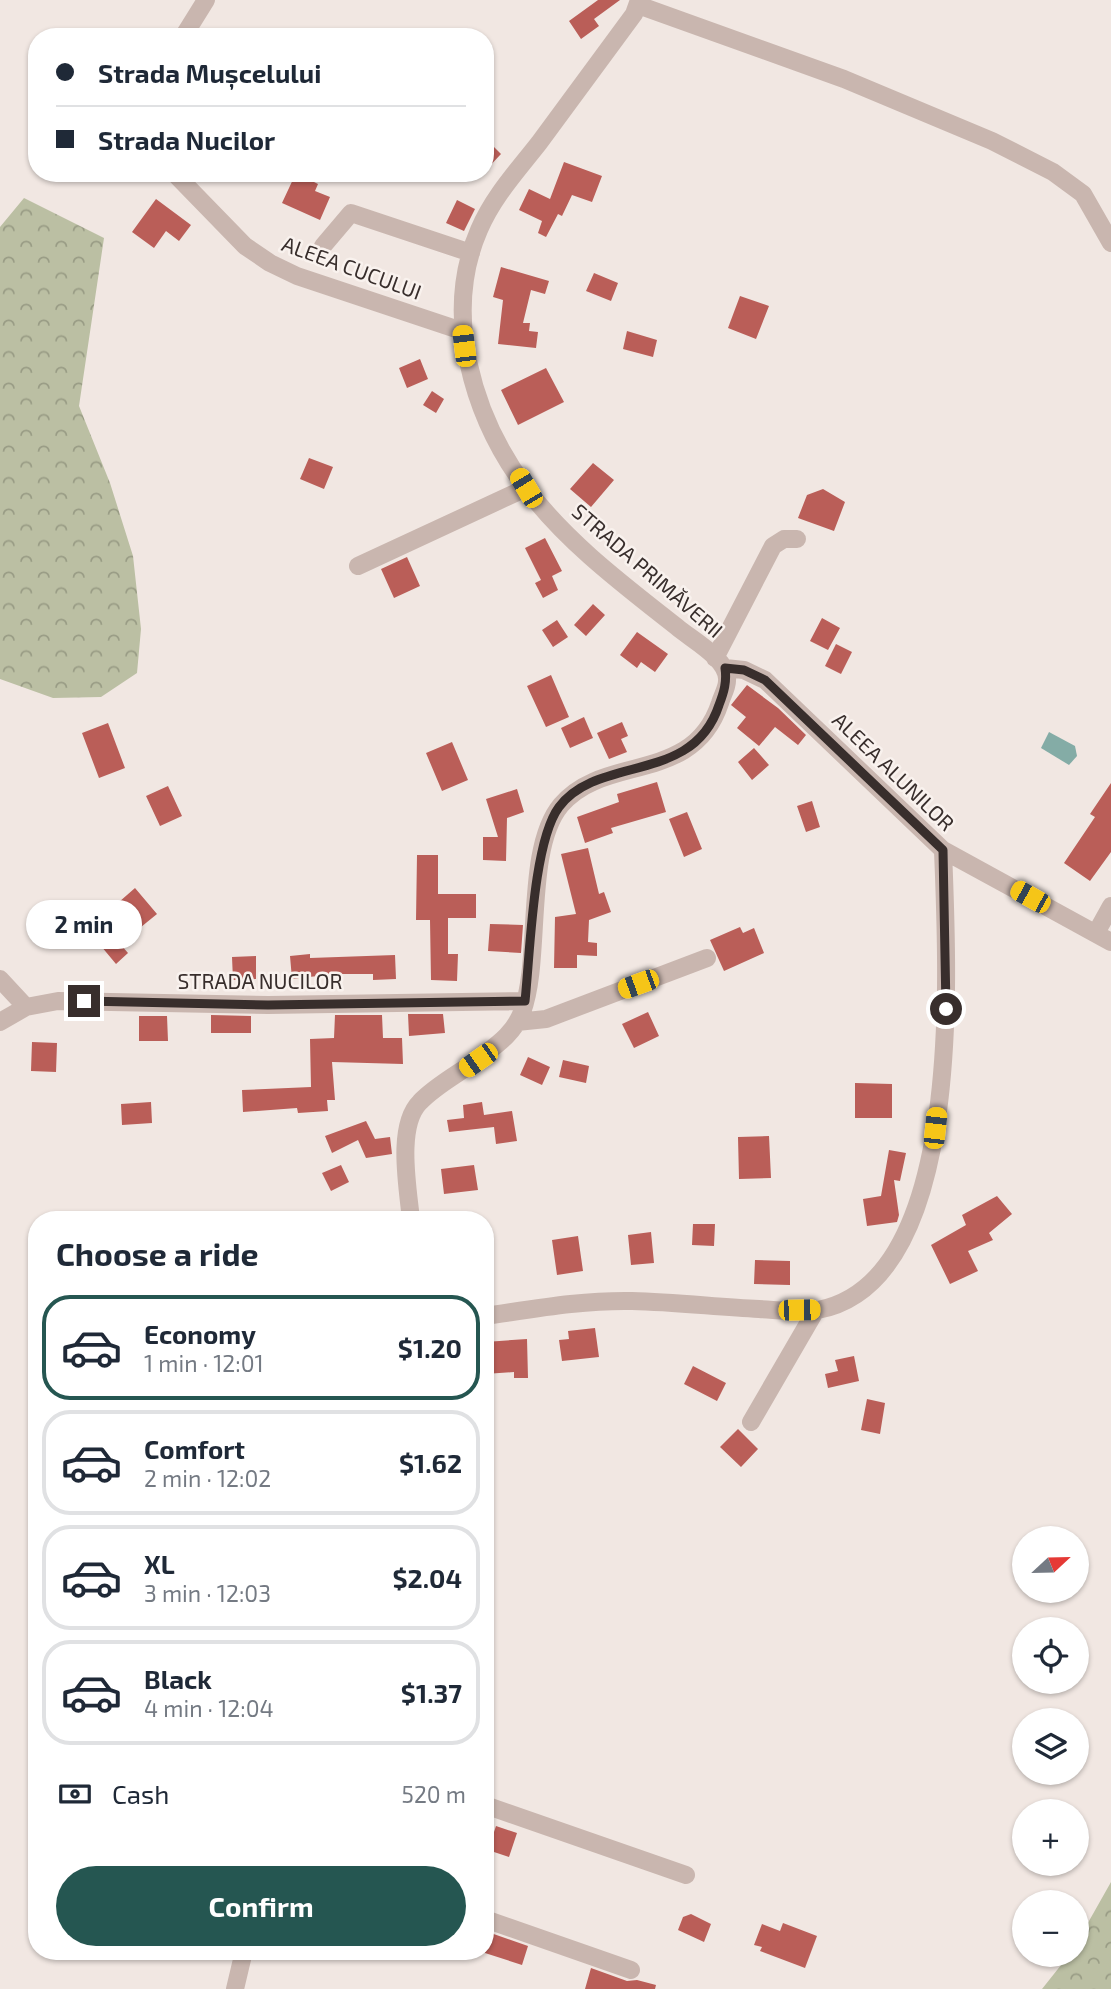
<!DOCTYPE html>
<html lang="en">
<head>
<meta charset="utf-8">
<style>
	body { margin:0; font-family:"Exo 2",sans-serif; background:#f2f2f3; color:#1f2937; height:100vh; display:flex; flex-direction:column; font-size:26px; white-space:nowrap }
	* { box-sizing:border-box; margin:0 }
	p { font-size:23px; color:#747a83 }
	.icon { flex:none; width:38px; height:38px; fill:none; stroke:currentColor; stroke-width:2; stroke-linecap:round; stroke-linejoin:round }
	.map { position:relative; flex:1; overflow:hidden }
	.details { position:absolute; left:28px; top:1211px; width:466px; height:749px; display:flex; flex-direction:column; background:#fff; border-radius:28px; box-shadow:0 2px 5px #0004 }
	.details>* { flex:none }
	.banner { position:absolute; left:28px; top:28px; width:466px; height:154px; border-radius:28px; box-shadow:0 2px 5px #0004; display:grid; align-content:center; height:154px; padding:0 28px; background:#fff }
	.needle { width:46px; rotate:68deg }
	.controls { position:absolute; left:1012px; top:1526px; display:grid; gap:14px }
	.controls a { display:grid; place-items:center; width:77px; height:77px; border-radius:50%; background:#fff; box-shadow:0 2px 5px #0004; font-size:35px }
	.end { position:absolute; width:32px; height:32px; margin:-16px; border:9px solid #382e2c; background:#fff; box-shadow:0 0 0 4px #fff }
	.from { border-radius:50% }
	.bubble { position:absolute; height:49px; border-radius:24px; background:#fff; box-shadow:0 2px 5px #0004; font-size:23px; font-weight:700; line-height:49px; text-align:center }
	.car { position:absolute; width:21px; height:42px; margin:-21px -10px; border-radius:9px; box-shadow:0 0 5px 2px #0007; background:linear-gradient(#f5c518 24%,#345 0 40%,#f5c518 0 76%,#345 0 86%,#f5c518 0) }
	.banner b { display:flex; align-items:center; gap:24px; height:66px; font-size:26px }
	.banner b+b { border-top:2px solid #e0e1e3 }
	.banner i { width:18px; height:18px; background:#1f2937 }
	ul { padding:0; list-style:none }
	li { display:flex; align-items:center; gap:21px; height:105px; margin:0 14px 10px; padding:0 14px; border:4px solid #e0e1e3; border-radius:28px }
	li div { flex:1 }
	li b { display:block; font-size:26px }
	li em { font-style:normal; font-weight:700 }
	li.selected { border-color:#255651 }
	li>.icon { width:63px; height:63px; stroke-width:1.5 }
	h2 { padding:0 28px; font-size:32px; line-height:84px }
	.pay { display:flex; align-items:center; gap:18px; height:77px; padding:0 28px; font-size:26px }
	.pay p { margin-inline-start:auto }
	.primary-button { display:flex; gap:14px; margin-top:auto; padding:14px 28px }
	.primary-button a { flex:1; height:80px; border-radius:42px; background:#255651; color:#fff; font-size:28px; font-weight:700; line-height:80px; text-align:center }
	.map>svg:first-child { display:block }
	.forest { fill:url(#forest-crowns) }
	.water { fill:#84aca6 }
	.building { fill:#ba5e58 }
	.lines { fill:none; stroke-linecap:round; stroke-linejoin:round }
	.minor { stroke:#c9b6af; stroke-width:18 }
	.route { stroke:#382e2c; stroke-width:9 }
	.labels { text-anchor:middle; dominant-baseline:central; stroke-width:5; stroke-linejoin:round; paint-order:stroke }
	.street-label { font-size:21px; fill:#382e2c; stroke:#f9f2ee }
</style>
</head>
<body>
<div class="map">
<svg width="1111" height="1989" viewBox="0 0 1111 1989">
	<defs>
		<pattern id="forest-crowns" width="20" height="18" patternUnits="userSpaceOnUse" patternTransform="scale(1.75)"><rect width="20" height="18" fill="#bbbfa3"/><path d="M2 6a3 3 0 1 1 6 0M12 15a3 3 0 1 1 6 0" fill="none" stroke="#999c85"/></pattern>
	</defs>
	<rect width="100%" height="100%" fill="#f1e7e2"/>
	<path class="forest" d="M24 198 104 238 79 406 110 483 133 556 141 629 137 673 101 697 53 698 0 679V227Z
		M1111 1882V1989H1042L1069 1955H1076V1944Z"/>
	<path class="water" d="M1049 732 1075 746 1077 756 1069 765 1041 748Z"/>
	<path class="building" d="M598 0H620L594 19 599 26 581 39 569 21Z
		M485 138 501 154 485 171Z
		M564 162 602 176 592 202 572 195 562 216 558 214 546 237 538 233 542 221 519 210 529 189 550 199Z
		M296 173 318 184 315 191 330 197 320 220 282 203Z
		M156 199 191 225 179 241 166 231 154 248 132 232Z
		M457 200 475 209 464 231 446 223Z
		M501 267 549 281 545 294 531 290 523 323H530L529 331 538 332 536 348 498 344 503 300 493 297Z
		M594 273 618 283 611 301 586 291Z
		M740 296 769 306 756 339 728 328Z
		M627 331 657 340 653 357 623 349Z
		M420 359 428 379 407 388 399 368Z
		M546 368 564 402 518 425 501 390Z
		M432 391 444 399 436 413 423 405Z
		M309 458 333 467 324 489 300 479Z
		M593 463 614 480 591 507 570 489Z
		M823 489 845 502 834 531 798 518 807 495Z
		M545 538 562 571 552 576 558 590 543 598 535 583 541 580 525 548Z
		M407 557 420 586 394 598 381 569Z
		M593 604 605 615 586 636 574 625Z
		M822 618 840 628 828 650 810 641Z
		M557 620 568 637 553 647 542 630Z
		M637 632 668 654 655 672 641 662 637 668 620 655Z
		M836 644 852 652 841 674 825 666Z
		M551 675 569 717 546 727 527 686Z
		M747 685 778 708 806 735 798 745 775 727 759 746 737 728 746 717 731 705Z
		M584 717 593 738 570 748 561 728Z
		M622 722 628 736 621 739 627 752 609 759 597 733Z
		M108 723 125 768 99 778 82 733Z
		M452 742 468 780 442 791 426 753Z
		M754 748 769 765 752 780 738 762Z
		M657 782 666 812 611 828 613 833 585 843 577 817 619 802 617 794Z
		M1111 783V852L1090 881 1064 863 1095 817 1090 814Z
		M168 786 182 816 160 826 146 796Z
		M517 789 524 812 507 818 506 861 483 860V837H498L486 799Z
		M812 801 820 827 806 832 797 806Z
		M687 812 702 849 684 857 669 819Z
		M588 848 599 894 604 892 611 912 589 920 588 942 597 943V956L577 955V968H554L555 917 576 914 561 854Z
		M417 855H438V894H476V918H448V954H458L457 981 431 980 430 920H416Z
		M135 888 157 914 141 927 119 902Z
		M490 924 523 925 521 953 488 951Z
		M740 927 743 933 754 928 764 953 724 971 710 940Z
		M113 936 128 953 116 964 101 946Z
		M310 954V958L395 955 396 979 373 980V974H335L292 979 290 956Z
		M256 956V979L233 980 232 957Z
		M648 1012 659 1036 634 1048 622 1024Z
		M408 1014H443L445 1033 409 1036Z
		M211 1015 251 1016V1033H211Z
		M335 1015H382L383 1038H402L403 1064 332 1062 335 1100H327L328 1111 298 1113 297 1108 243 1112 242 1090 311 1087 310 1039 334 1038Z
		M139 1016H167L168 1041H139Z
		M32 1042 57 1043 56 1072 31 1071Z
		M528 1057 550 1067 542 1085 520 1075Z
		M563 1060 589 1066 586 1083 559 1077Z
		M855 1083 892 1084V1118H855Z
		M151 1102 152 1123 122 1125 121 1104Z
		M482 1102 484 1115 512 1111 517 1141 496 1144 494 1127 449 1132 447 1120 464 1118 463 1105Z
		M366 1121 375 1139 390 1137 392 1154 366 1158 358 1140 332 1153 325 1136Z
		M769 1136 771 1178 739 1179 738 1137Z
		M889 1150 906 1153 900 1181 894 1180 899 1215 897 1222 867 1226 863 1199 881 1196Z
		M341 1165 349 1182 331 1191 322 1173Z
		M474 1165 478 1190 444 1194 441 1169Z
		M997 1196 1012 1214 989 1233 993 1240 968 1251 978 1271 950 1284 931 1245 966 1225 962 1215Z
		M693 1224H715L714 1246 692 1245Z
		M651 1232 654 1263 631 1265 628 1235Z
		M578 1236 583 1271 557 1275 552 1240Z
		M755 1260 790 1261V1285L754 1284Z
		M595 1328 599 1357 562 1361 559 1340 569 1339 568 1331Z
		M527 1339 528 1378H514V1372L485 1374V1342Z
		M854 1356 859 1381 828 1388 825 1374 838 1371 835 1360Z
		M693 1366 726 1383 717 1401 684 1384Z
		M867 1399 885 1403 880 1434 861 1430Z
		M738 1429 758 1449 741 1467 720 1447Z
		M496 1826 517 1833 509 1857 488 1850Z
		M691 1914 711 1924 704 1942 678 1930 683 1917Z
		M783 1923 817 1936 805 1968 760 1951 762 1947 754 1945 762 1924 780 1931Z
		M485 1931 528 1946 522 1965 485 1953Z
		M591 1968 627 1981 637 1980 656 1985 655 1989H585Z"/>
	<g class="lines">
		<path class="minor" d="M638 5 844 79 992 141 1053 172 1083 194 1111 243
			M183 37 206 0
			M174 173 245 246 270 263 297 276 462 331
			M323 246 351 213 471 253
			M358 566 526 488
			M715 658 773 546 784 539H797
			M725 668 744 670 765 680 943 850 1111 942
			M1096 933 1111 906
			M0 979 26 1007
			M0 1022 26 1007 58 1001 268 1005 525 1001
			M517 1022 546 1019 707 958
			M411 1220C408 1188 396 1126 420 1102 437 1084 462 1072 481 1057 498 1044 514 1033 522 1012 542 960 524 849 561 805 605 753 693 785 720 703 722 696 727 688 727 681 729 659 692 640 677 627 625 586 566 542 526 488 473 417 442 315 479 230 493 197 517 171 539 143 571 100 602 57 634 14L639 0
			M485 1316C534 1309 582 1300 632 1301 675 1302 717 1307 759 1309 778 1310 799 1313 818 1310 967 1282 947 963 943 850
			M751 1422 816 1310
			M485 1805 686 1875
			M485 1919 631 1970
			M235 1989 244 1951"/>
	</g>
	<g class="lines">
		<path class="route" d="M84 1001 268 1005 525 1001C530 955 533 842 559 807 599 754 693 785 719 705 724 692 727 682 725 668L744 670 765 680 943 850 946 1009"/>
	</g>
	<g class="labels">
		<g class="street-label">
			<text transform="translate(352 267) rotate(20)">ALEEA CUCULUI</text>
			<text transform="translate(648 570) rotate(41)">STRADA PRIMĂVERII</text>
			<text transform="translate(894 771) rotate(44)">ALEEA ALUNILOR</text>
			<text x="260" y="980">STRADA NUCILOR</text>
		</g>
	</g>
</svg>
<div class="controls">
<a><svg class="needle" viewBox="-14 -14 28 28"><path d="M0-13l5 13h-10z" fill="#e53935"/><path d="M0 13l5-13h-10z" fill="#747a83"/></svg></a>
<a><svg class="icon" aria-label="locate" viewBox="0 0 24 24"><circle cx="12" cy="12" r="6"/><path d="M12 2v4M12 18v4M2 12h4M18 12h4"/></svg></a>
<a><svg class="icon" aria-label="layers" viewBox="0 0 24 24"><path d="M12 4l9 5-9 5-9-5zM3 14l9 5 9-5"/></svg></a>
<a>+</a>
<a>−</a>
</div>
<i class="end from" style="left:946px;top:1009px"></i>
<i class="end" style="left:84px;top:1001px"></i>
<div class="bubble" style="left:26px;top:900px;width:116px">2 min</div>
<i class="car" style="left:464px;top:346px;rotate:353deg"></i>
<i class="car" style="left:526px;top:488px;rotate:329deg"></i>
<i class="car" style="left:1030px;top:897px;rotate:299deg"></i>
<i class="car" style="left:638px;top:984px;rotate:250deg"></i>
<i class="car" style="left:478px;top:1060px;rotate:235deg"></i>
<i class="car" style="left:935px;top:1128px;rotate:6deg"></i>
<i class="car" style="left:799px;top:1310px;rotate:89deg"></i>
<div class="banner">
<b><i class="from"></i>Strada Mușcelului</b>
<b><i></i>Strada Nucilor</b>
</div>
<section class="details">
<h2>Choose a ride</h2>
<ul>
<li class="selected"><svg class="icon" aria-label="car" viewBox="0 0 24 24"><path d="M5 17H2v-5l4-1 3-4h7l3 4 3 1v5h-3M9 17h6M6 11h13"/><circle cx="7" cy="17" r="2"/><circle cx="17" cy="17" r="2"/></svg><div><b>Economy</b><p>1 min · 12:01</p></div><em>$1.20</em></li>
<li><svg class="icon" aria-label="car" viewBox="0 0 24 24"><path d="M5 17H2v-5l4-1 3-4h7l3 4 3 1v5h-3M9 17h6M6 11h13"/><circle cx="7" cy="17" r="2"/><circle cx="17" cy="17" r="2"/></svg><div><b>Comfort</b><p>2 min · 12:02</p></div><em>$1.62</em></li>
<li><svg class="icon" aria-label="car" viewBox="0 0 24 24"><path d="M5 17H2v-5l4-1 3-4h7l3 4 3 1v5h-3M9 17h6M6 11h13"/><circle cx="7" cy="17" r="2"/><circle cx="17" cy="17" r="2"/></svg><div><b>XL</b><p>3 min · 12:03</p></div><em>$2.04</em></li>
<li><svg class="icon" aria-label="car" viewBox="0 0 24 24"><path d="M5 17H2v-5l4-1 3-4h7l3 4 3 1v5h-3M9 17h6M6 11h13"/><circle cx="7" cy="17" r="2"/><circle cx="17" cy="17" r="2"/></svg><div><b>Black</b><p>4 min · 12:04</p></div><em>$1.37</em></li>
</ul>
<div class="pay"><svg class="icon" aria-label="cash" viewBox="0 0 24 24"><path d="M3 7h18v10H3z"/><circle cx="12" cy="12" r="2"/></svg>Cash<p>520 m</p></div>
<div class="primary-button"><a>Confirm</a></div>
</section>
</div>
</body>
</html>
